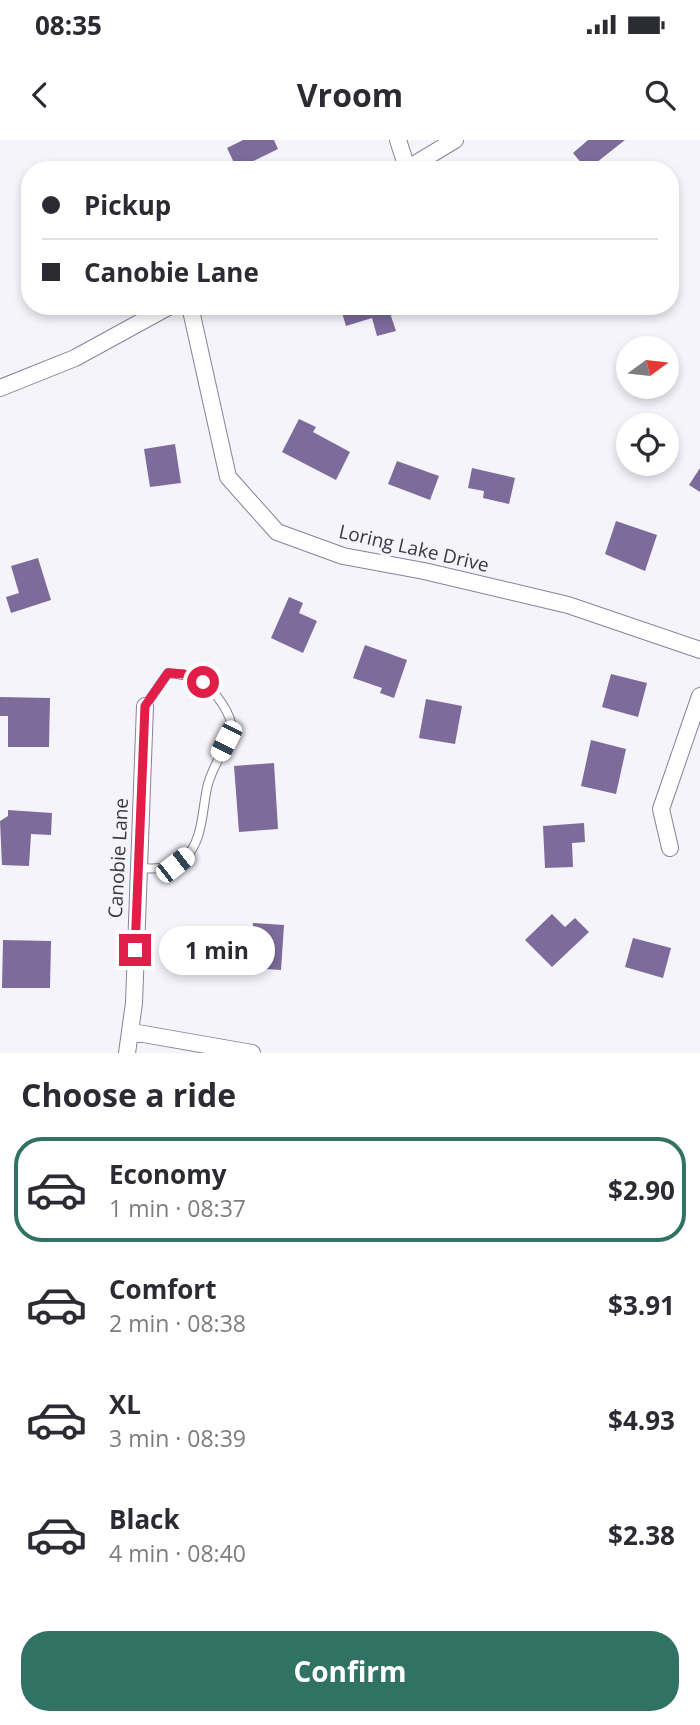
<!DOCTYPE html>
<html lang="en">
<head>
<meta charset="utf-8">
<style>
	body { margin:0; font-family:"Open Sans",sans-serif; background:#f7f7f7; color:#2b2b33; height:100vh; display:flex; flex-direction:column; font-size:26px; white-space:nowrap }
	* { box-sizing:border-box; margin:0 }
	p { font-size:23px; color:#7c7c81 }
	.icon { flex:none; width:38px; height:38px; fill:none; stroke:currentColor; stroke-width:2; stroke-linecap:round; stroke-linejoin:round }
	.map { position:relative; height:913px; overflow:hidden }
	.panel { display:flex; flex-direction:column; background:#fff; flex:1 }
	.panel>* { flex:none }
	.top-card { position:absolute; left:21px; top:21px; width:658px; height:154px; border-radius:28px; box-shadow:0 4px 10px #0003; display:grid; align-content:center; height:154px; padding:0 21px; background:#fff }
	.needle { width:46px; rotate:75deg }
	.controls { position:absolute; left:616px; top:196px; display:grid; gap:14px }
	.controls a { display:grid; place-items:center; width:63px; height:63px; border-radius:50%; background:#fff; box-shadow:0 4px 10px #0003; font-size:35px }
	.end { position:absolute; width:32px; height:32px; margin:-16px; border:9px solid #e11d48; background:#fff; box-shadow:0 0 0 4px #fff }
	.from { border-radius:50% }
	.bubble { position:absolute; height:49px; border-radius:24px; background:#fff; box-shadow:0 4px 10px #0003; font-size:23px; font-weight:700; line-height:49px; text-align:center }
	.car { position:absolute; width:21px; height:42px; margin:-21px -10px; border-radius:9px; box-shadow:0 0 5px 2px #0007; background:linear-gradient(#fff 24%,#345 0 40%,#fff 0 76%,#345 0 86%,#fff 0) }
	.top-card b { display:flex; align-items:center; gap:24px; height:66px; font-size:26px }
	.top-card b+b { border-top:2px solid #e1e1e2 }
	.top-card i { width:18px; height:18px; background:#2b2b33 }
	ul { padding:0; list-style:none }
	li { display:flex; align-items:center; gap:21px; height:105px; margin:0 14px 10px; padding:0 7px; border:4px solid transparent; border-radius:28px }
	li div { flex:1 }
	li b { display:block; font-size:26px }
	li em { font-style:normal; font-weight:700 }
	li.on { border-color:#307263 }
	li>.icon { width:63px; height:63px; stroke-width:1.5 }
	h2 { padding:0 21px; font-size:32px; line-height:84px }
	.button { display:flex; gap:14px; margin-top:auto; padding:14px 21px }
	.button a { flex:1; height:80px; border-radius:28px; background:#307263; color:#fff; font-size:28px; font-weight:700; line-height:80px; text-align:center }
	.status { display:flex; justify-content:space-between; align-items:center; height:49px; padding:0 35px; background:#fff; direction:ltr }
	.status svg { height:19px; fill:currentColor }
	header { display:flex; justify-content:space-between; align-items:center; height:91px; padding:0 21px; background:#fff; font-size:32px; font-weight:700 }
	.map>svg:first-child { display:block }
	.building { fill:#7c6b9b }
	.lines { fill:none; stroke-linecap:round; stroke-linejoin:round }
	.lane-casing { stroke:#8a7f9e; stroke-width:10 }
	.street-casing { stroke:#8a7f9e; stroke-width:18 }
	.lane { stroke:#fff; stroke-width:8 }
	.street { stroke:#fff; stroke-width:16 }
	.route { stroke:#e11d48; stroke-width:9 }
	.labels { text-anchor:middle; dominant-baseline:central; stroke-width:7; stroke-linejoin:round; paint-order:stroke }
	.street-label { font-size:19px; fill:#3b3744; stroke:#f6f4fb }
</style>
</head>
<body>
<div class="status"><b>08:35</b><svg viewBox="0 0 49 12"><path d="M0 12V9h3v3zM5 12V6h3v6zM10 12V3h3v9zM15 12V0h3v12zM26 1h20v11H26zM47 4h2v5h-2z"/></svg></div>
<header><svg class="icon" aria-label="back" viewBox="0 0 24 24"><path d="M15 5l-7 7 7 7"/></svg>Vroom<svg class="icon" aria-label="search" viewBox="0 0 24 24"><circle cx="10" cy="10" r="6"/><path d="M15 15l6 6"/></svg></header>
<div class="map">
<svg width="700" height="913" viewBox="0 0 700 913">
	<rect width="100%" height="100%" fill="#f6f4fb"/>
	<path class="building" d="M243 0H274L278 9 237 29 227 8Z
		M588 0H625L587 30 573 13Z
		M340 166H393L389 170 396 191 377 196 372 178 346 186Z
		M299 279 316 287 313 292 350 312 336 340 282 312Z
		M175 304 181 343 150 347 144 309Z
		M397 321 439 336 430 360 388 344Z
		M472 328 515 338 509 364 483 358 484 351 468 348Z
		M700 328V352L689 345Z
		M616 381 657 395 645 431 605 414Z
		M38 418 51 460 11 473 6 457 19 453 11 426Z
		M289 457 303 463 299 473 317 481 303 513 271 498Z
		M365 505 407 520 394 558 380 553 382 548 353 538Z
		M611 534 647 543 638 577 602 567Z
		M0 557 50 558 49 607H8V576H0Z
		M426 559 462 566 455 604 419 598Z
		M591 600 626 609 616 654 581 646Z
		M274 623 278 689 239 692 234 626Z
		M8 670 52 673 51 695 31 694 29 726 2 725 0 681 8 676Z
		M584 683 585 702 572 703 573 727 545 728 543 686Z
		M552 774 565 787 575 778 589 792 552 827 525 800Z
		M253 783 284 785 281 830 251 828Z
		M633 798 671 808 663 838 625 827Z
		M3 800 51 801 50 848H2Z"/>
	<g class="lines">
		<defs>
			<path id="lane" d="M138 728C154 729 171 730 184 719 203 702 202 671 207 648 211 628 224 612 231 594 236 578 213 547 199 540 189 535 180 534 168 533L145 566"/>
			<path id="street" d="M398 0 407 28
				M405 30 455 0
				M190 166 228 337 277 392 343 416 424 431 568 465 700 510
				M0 248 75 218 170 166
				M670 708 661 669 700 556
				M132 892 252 913
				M127 913 134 863 145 566"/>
		</defs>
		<use href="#lane" class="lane-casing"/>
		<use href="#street" class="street-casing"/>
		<use href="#lane" class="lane"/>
		<use href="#street" class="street"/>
	</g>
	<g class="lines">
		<path class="route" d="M135 810 145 566 168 533 184 534 203 542"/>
	</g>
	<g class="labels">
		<g class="street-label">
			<text transform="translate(414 408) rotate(13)">Loring Lake Drive</text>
			<text transform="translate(118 718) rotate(-87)">Canobie Lane</text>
		</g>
	</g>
</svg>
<div class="controls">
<a><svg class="needle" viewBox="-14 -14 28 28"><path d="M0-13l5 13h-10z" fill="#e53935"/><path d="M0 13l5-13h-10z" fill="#7c7c81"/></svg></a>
<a><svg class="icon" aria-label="locate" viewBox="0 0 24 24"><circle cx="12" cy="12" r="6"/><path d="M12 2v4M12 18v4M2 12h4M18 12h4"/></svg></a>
</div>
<i class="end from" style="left:203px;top:542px"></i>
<i class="end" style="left:135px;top:810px"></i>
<div class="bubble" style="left:159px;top:786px;width:116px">1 min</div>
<i class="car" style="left:226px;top:601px;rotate:207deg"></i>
<i class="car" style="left:175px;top:725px;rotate:52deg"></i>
<div class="top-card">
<b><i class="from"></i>Pickup</b>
<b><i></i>Canobie Lane</b>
</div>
</div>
<section class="panel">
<h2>Choose a ride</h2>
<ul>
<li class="on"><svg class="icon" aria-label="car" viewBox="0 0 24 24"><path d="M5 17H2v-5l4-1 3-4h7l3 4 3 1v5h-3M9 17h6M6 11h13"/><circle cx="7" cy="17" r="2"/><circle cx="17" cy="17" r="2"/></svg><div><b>Economy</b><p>1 min · 08:37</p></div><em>$2.90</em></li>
<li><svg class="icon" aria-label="car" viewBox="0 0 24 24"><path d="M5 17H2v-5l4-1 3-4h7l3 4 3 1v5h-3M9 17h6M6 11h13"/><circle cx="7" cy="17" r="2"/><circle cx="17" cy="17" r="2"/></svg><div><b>Comfort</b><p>2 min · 08:38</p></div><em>$3.91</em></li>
<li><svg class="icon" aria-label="car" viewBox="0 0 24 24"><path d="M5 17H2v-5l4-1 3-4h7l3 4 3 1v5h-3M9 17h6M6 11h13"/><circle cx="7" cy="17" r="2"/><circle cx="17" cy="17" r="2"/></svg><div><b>XL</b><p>3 min · 08:39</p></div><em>$4.93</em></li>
<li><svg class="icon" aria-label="car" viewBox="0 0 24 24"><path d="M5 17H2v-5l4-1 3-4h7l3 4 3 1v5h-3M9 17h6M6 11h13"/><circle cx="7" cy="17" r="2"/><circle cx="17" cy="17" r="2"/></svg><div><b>Black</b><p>4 min · 08:40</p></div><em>$2.38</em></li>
</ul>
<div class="button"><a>Confirm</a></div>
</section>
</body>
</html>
